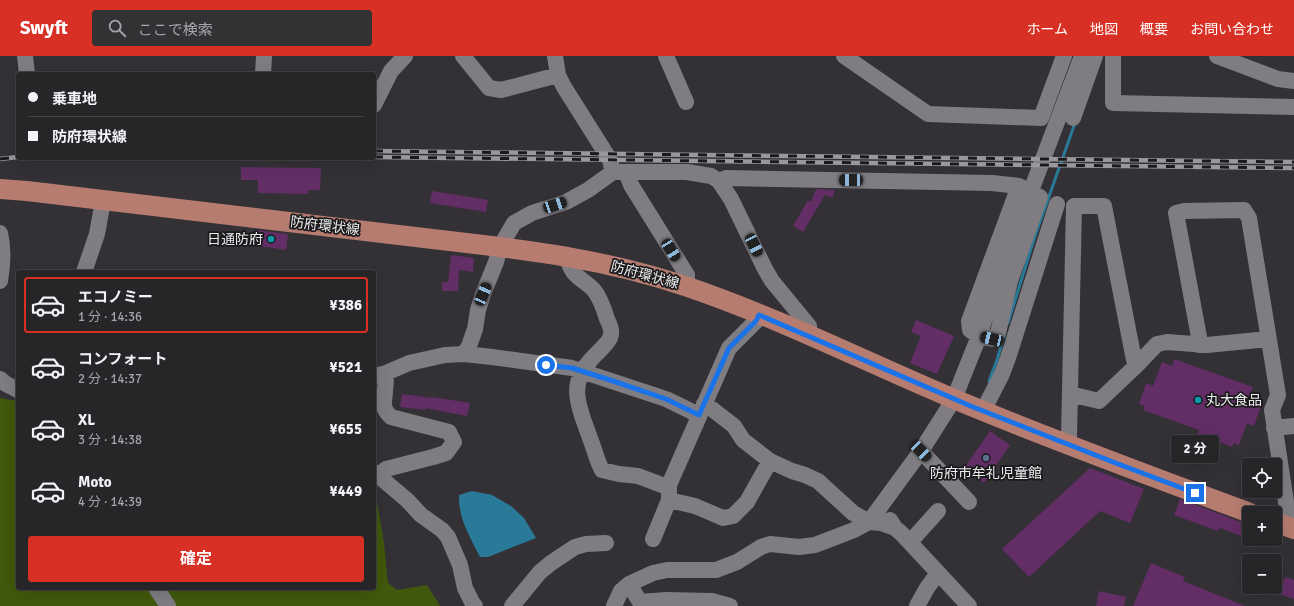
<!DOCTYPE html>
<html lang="ja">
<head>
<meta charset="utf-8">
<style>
	body { margin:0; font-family:Signika,"Noto Sans JP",sans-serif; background:#323134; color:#f1f3f6; height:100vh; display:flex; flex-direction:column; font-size:15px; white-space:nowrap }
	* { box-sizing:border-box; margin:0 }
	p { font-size:13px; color:#a4a5a8 }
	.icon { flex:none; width:22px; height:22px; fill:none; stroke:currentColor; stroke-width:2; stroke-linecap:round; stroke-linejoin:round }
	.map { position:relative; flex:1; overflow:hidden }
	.drawer { position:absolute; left:16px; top:214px; width:360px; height:320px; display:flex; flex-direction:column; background:#262528; border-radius:4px; box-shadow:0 4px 16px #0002,0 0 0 1px #424245 }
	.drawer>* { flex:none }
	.guide { position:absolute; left:16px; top:16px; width:360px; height:88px; border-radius:4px; box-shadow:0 4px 16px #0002,0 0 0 1px #424245; display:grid; align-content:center; height:88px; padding:0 12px; background:#262528 }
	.tools { position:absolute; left:1242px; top:402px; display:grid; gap:8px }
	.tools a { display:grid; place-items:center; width:40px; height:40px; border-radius:4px; background:#262528; box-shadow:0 4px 16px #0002,0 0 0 1px #424245; font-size:20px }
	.end { position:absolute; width:18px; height:18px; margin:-9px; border:5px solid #1a73e8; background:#fff; box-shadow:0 0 0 2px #fff }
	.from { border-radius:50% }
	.bubble { position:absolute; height:28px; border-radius:4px; background:#262528; box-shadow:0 4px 16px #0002,0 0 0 1px #424245; font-size:13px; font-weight:700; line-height:28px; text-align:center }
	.car { position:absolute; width:12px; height:24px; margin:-12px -6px; border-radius:5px; box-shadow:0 0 3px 1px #0007; background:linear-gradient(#222 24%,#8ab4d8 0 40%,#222 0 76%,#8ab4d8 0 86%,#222 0) }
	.guide b { display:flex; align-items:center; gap:14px; height:38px; font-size:15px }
	.guide b+b { border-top:1px solid #424245 }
	.guide i { width:10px; height:10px; background:#f1f3f6 }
	ul { padding:7px 0 0; list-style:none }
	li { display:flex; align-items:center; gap:12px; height:56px; margin:0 8px 6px; padding:0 4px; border:2px solid transparent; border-radius:4px }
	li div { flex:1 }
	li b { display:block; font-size:15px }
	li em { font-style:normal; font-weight:700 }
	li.current { border-color:#d93025 }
	li>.icon { width:36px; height:36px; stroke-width:1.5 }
	.action { display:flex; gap:8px; margin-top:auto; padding:8px 12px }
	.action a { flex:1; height:46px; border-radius:4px; background:#d93025; color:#fff; font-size:16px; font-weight:700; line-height:46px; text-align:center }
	header { display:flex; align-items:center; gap:24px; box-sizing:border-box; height:56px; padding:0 20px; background:#d93025; color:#fff }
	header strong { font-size:19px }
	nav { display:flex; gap:22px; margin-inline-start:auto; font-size:14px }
	.search { width:280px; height:36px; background:#323134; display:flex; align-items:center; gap:10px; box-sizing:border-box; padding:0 14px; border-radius:4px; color:#a4a5a8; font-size:15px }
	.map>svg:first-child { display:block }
	.green { fill:#40590c }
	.water { fill:#287a98 }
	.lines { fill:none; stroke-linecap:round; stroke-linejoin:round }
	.stream { stroke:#287a98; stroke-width:3 }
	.building { fill:#632d65 }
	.minor { stroke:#7f7d82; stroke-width:16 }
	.major { stroke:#b77c70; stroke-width:20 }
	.rail-casing { stroke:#9a989c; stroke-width:4.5 }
	.rail { stroke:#1a191b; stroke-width:3; stroke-dasharray:9; stroke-linecap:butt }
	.route { stroke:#1a73e8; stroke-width:5 }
	.culture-dot { fill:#0f9aa8; stroke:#1a191b; stroke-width:1.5 }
	.service-dot { fill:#5c6f8a; stroke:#1a191b; stroke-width:1.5 }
	.labels { text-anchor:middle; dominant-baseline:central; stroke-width:3.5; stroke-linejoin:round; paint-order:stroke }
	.street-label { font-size:14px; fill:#edecef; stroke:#1a191b }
	.poi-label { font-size:14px; fill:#edecef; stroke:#1a191b; text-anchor:end }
</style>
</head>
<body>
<header>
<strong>Swyft</strong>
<div class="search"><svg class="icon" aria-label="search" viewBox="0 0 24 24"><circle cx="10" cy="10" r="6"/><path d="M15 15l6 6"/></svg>ここで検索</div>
<nav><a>ホーム</a><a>地図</a><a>概要</a><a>お問い合わせ</a></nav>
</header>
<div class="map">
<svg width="1294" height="550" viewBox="0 0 1294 550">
	<rect width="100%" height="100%" fill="#333135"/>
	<path class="green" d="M0 342 18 345V532H374V440L377 445 384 487 388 527 397 534 427 529 440 550H0Z"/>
	<path class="water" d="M472 435 492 439 511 450 524 462 536 482 488 501H480C470 481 458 462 459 439Z"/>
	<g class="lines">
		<path class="stream" d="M1008 267 1035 180 1075 67
			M989 325 997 304 1004 280"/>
	</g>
	<path class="building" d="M241 111 321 112 320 134H308V138L258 137V124H241Z
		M816 133 835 134 832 142 825 139 803 176 793 170 808 144 811 146Z
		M432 135 488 144 486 156 430 147Z
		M256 174 288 178 286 194 254 189Z
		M451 199 474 202 473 216 459 214 458 235H442V226H448Z
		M916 264 954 280 937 318 910 307 921 280 911 276Z
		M1174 303 1253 331 1250 338 1256 341 1254 348 1261 350 1254 370 1247 367 1239 389 1234 387 1232 391 1198 378 1199 374 1143 354 1145 350 1139 348 1146 327 1153 330 1162 306 1172 310Z
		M402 338 432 342V341L470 347 467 360 425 352V354L400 351Z
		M990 375 1010 389 984 427 964 412Z
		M1090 412 1144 433 1130 467 1100 455 1029 521 1002 493Z
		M1180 443 1249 469V483L1220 472 1218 475 1174 459Z
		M1151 507 1185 521 1183 525 1245 550H1133Z
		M1285 521 1294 524V543L1279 538Z
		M1099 535 1126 541 1124 550H1096Z"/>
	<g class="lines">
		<path class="minor" d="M25 0 27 18
			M463 0 489 32 501 34 558 19
			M555 0 558 19 564 31 610 104 613 116
			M666 0 686 46
			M844 0 928 58 1041 62 1064 0
			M1113 0V47L1294 51
			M1217 0 1278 23 1294 25
			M263 18 264 0
			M374 49 391 15 405 0
			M1073 62 1095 0
			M626 116 631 129 687 219V231
			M719 125 726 122 992 127 1019 130 1040 141 1010 225 998 277 992 283 979 280 970 274 969 265 1019 130
			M0 177C4 194 3 208 0 225
			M567 201C572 221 579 220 593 233 600 241 604 253 607 263 609 267 612 273 611 278 611 286 594 299 589 306 566 331 582 358 591 385 595 395 597 405 602 414L619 418 638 420 662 429H669
			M84 216 97 178 103 145
			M1198 289 1199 281 1176 157 1184 155 1244 154 1249 162 1278 339 1272 354 1288 459 1285 470
			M464 298 469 290 475 273 478 254 483 238 496 206 500 191 514 167 532 157 566 146 588 134 613 116H687L711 120 719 125 731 143 765 213 772 225 809 270 810 280
			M374 320 386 317 409 307 445 299 464 298 492 301 572 312 666 343 699 359
			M0 323 6 328 18 334
			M1070 339H1074L1099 345 1137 309 1157 288 1167 286 1207 289 1268 283
			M704 348 712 353 734 370 743 384 770 405 792 415 805 419 818 425 853 457 869 466 881 467 895 472
			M983 355 1002 318 1008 302 1057 148
			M1274 372 1294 370
			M1066 387 1069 381 1074 150H1104L1134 304 1137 309
			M921 395 969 446
			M374 416 407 444 421 459 442 474 448 481 460 509 465 532 473 548 475 550
			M378 420 386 413 433 401 446 397 454 386 449 376 391 361C380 351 385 346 385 334 386 328 386 323 386 317
			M669 444 695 450 723 462 733 460 747 446 770 405
			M890 464 895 472 901 477 969 550
			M653 483 669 444V429L729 292 756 265 759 259
			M910 486 938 455
			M629 528 640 546 666 544 712 545 730 550
			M156 532 168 550
			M512 550 540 516 551 507 575 491 586 488 606 487
			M614 550 621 535 629 528 653 517 667 514H716L737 506 761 491 770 488 799 491 815 489 854 474 869 466 921 395 954 343 979 280 1001 214 1082 0
			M917 550 927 532 938 517"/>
		<path class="major" d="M0 133 27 135 500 191C522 194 545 197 568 201 608 208 649 218 688 231 779 262 866 306 954 343 1052 384 1151 420 1250 457
			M1275 466 1294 473"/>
		<defs>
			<path id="rail" d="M374 95 1294 106
				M374 101 1294 112
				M0 103 18 101"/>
		</defs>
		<use href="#rail" class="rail-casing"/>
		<use href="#rail" class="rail"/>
	</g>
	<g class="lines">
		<path class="route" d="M546 309 572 312 610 324 666 343 699 359 729 292 756 265 759 259 973 351 1113 406 1195 437"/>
	</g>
	<g class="culture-dot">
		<circle cx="271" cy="183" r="4"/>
		<circle cx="1198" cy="344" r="4"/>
	</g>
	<circle class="service-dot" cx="986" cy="402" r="4"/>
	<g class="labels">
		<g class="street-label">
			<text transform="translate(325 170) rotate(7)">防府環状線</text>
			<text transform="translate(645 219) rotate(15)">防府環状線</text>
		</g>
		<g class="poi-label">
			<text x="263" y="183">日通防府</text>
			<text x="1206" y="344" text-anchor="start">丸大食品</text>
			<text x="986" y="417" text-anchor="middle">防府市牟礼児童館</text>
		</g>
	</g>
</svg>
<div class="tools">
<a><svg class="icon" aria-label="locate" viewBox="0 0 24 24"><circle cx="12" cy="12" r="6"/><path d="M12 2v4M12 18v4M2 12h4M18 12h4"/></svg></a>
<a>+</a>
<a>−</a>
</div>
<i class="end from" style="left:546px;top:309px"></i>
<i class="end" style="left:1195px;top:437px"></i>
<div class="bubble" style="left:1171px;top:379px;width:48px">2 分</div>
<i class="car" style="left:851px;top:124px;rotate:271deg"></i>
<i class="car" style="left:555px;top:149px;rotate:72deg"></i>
<i class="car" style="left:754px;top:189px;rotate:154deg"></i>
<i class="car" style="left:671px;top:194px;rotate:148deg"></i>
<i class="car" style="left:483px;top:238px;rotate:23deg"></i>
<i class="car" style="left:992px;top:283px;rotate:283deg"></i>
<i class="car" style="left:921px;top:395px;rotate:136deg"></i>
<div class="guide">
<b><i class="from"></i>乗車地</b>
<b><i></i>防府環状線</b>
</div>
<section class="drawer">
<ul>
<li class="current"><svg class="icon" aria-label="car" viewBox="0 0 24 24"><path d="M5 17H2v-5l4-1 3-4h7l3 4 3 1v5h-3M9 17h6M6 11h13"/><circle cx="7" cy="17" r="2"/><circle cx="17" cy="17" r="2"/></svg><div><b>エコノミー</b><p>1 分 · 14:36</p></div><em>¥386</em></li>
<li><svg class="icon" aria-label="car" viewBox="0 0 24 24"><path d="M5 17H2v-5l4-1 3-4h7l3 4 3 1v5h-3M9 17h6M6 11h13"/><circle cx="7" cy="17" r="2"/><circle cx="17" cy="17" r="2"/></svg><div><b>コンフォート</b><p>2 分 · 14:37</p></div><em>¥521</em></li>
<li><svg class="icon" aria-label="car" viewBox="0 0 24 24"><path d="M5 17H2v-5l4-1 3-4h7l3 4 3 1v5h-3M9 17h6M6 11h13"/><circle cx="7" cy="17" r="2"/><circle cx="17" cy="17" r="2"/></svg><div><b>XL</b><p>3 分 · 14:38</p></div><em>¥655</em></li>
<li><svg class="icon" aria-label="car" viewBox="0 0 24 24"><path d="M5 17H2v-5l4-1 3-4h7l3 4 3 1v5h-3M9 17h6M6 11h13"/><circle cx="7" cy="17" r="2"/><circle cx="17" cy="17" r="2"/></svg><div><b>Moto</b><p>4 分 · 14:39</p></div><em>¥449</em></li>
</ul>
<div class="action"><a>確定</a></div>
</section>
</div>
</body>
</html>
